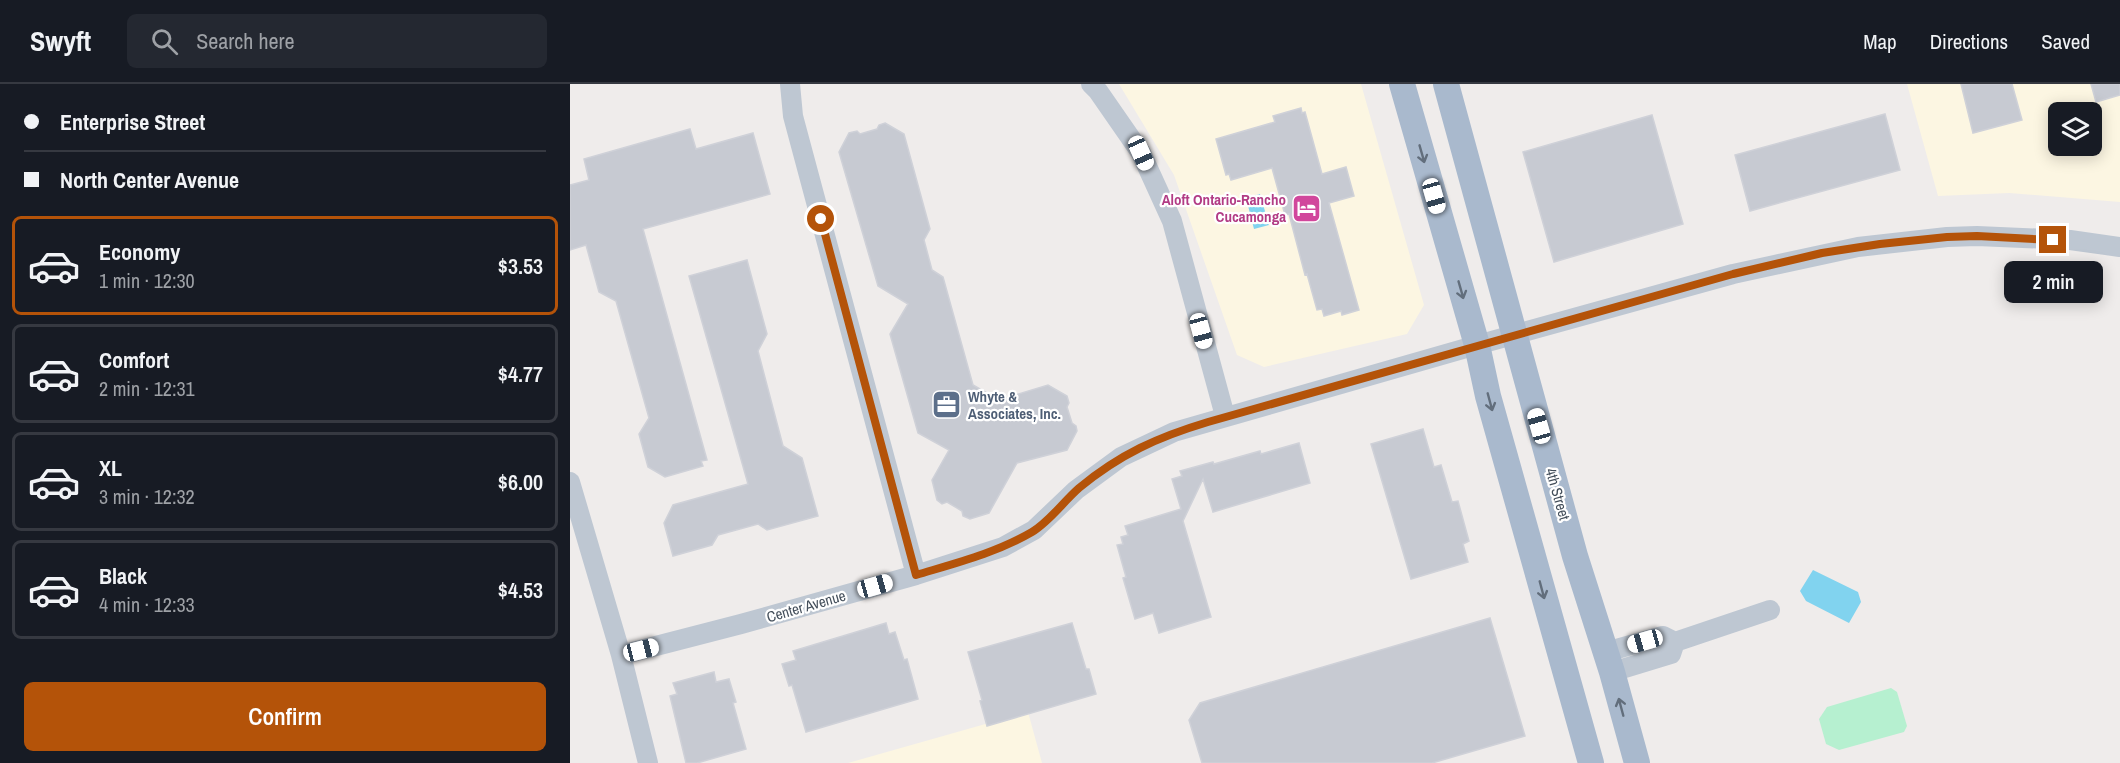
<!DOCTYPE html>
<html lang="en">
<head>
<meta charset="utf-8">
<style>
	body { margin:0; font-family:"Archivo Narrow",sans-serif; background:#242831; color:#f1f3f6; height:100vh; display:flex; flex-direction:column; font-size:22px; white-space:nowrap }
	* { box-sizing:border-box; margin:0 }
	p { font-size:20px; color:#9ea1a6 }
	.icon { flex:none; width:33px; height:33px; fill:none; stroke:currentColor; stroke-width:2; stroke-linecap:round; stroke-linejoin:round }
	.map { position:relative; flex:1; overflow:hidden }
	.panel { display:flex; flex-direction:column; background:#171b24; width:570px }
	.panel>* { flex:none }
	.banner { display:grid; align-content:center; height:132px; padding:0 24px; background:#171b24 }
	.controls { position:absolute; left:1478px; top:18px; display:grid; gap:12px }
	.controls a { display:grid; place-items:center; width:54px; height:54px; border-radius:9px; background:#171b24; box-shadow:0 3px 15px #0003; font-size:30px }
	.end { position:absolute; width:27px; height:27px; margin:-14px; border:8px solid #b45309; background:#fff; box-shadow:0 0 0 3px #fff }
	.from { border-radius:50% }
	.bubble { position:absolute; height:42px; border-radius:9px; background:#171b24; box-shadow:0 3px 15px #0003; font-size:20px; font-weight:600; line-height:42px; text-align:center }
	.car { position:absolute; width:18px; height:36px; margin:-18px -9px; border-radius:8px; box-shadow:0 0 4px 2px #0007; background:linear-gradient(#fff 24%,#345 0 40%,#fff 0 76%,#345 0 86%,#fff 0) }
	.banner b { display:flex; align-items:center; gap:21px; height:57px; font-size:22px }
	.banner b+b { border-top:2px solid #363941 }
	.banner i { width:15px; height:15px; background:#f1f3f6 }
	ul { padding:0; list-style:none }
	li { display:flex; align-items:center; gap:18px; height:99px; margin:0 12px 9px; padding:0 12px; border:3px solid #363941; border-radius:9px }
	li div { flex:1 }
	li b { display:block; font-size:22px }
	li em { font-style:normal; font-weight:600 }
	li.current { border-color:#b45309 }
	li>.icon { width:54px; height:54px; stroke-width:1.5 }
	.button { display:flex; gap:12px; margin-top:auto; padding:12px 24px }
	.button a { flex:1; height:69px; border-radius:9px; background:#b45309; color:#fff; font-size:24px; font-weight:600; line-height:69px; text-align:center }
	header { display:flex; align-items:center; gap:36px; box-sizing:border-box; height:84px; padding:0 30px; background:#171b24; border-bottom:2px solid #363941 }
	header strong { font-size:28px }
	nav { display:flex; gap:33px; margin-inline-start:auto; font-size:21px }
	.search { width:420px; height:54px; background:#242831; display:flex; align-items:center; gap:15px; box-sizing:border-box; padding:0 21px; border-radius:9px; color:#9ea1a6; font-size:22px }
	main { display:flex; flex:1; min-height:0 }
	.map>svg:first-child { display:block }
	.commercial { fill:#fcf6e2; fill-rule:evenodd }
	.green { fill:#b6f0d0 }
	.water { fill:#81d3ef }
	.building { fill:#c7cad2; stroke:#cfd1d8; stroke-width:1.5 }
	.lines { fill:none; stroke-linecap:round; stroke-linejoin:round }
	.minor { stroke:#bec7d2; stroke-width:20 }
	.major { stroke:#a9b9cd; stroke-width:26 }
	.oneway { stroke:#626e7c }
	.route { stroke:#b45309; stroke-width:8 }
	.labels { text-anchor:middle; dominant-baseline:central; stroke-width:4.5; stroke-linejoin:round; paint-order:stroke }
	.hotel-label { font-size:15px; font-weight:bold; fill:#b23c85; stroke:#fff; text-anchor:end }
	.service-label { font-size:15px; font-weight:bold; fill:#4e5e75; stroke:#fff; text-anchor:start }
	.street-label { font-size:15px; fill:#434e5a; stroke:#fff }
</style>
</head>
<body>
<header>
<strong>Swyft</strong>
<div class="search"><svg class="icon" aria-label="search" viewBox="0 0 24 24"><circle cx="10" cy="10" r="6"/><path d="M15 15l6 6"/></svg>Search here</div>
<nav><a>Map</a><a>Directions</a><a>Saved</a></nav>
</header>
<main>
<section class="panel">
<div class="banner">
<b><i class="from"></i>Enterprise Street</b>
<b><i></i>North Center Avenue</b>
</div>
<ul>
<li class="current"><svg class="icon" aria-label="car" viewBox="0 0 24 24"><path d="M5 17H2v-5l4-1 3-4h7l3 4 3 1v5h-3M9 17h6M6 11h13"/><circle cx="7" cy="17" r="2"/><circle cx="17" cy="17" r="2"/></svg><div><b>Economy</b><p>1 min · 12:30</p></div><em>$3.53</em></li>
<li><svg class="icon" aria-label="car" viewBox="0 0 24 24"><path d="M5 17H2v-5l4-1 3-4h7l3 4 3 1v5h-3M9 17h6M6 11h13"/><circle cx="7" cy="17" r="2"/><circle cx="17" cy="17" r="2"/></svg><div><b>Comfort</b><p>2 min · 12:31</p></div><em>$4.77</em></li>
<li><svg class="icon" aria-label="car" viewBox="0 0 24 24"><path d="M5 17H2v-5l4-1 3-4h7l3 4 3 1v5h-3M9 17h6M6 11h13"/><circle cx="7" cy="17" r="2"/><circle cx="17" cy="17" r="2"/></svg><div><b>XL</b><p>3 min · 12:32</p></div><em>$6.00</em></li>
<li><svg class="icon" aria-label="car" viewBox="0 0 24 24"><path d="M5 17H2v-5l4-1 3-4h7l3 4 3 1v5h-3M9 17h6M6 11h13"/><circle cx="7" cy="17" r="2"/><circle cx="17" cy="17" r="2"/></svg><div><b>Black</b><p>4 min · 12:33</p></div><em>$4.53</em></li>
</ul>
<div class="button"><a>Confirm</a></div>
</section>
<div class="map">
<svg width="1550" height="679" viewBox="0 0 1550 679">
	<rect width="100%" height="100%" fill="#efeceb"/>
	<path class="commercial" d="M549 0H791L854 221 837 250 694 283 667 271 604 91Z
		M1337 0H1550V118L1439 109 1368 112ZM1488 28H1521V62H1488Z
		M458 628 472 679H278Z"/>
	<path class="green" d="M1321 604 1327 608 1337 642 1334 648 1269 666 1256 660 1249 635 1257 623Z"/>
	<path class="water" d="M690 110 699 141 684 145 676 114Z
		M1243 486 1288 508 1291 518 1279 539 1236 517 1230 507Z"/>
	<path class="building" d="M1391 0H1442L1452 36 1403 49Z
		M1521 0H1550V11L1526 18Z
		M731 24 732 29 735 28 752 90 776 83 784 112 759 119 789 226 772 231 771 227 754 232 752 225 747 226 737 190 735 191 719 130 715 131 702 84 661 96 659 90 656 91 646 55 705 38 703 32Z
		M1315 30 1330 86 1180 127 1165 71Z
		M1082 31 1113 140 984 178 953 68Z
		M315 39 334 50 360 145 354 156 362 186 373 193 403 301 429 316 478 301 497 312 499 319 497 323 502 339 506 342 507 347 497 366 447 379 419 429 400 435 393 432 392 427 377 418 372 420 367 416 362 396 379 366 348 349 320 250 338 220 308 202 269 68 279 49 287 47 290 50 307 45 309 41Z
		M120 45 126 65 183 49 200 110 73 145 137 376 131 377 133 382 95 393 78 383 69 350 79 334 46 217 29 208 16 161 0 166V101L19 96 14 75Z
		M177 176 197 250 188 267 213 362 232 374 248 432 197 446 188 440 148 451 142 461 103 472 94 439 103 421 178 400 119 192Z
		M853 345 864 383 871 381 882 418 888 417 899 457 893 460 898 478 841 495 801 360Z
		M729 359 740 399 643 428 633 395 613 437 641 533 589 549 583 529 565 535 553 494 556 493 547 461 553 460 551 453 558 451 555 442 611 425 602 395 612 392 610 387 643 378 644 380 690 367 691 370Z
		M920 534 955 652 862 679H632L619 636 630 619Z
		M316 539 319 550 325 548 334 576 337 575 348 615 236 648 222 601 219 602 212 580 226 576 223 567Z
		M502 539 516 585H519L526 610 417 642 410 617 412 616 398 568Z
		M144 588 146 598 159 595 166 618 163 619 176 665 127 679H116L100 612 107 610 103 599Z"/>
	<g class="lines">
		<path class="minor" d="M220 0 223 32 346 491
			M521 0 528 7 571 69 602 137 655 332
			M0 398 51 571 78 679
			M1036 568 1093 552 1105 558
			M51 571 171 540 346 491 433 463 464 446 506 406 551 373 604 348 907 261 1163 190 1288 163 1377 153 1407 152 1500 156 1550 163
			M1042 588 1101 570 1105 558 1200 526"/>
		<path class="major" d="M832 0 907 261 918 312 1021 679
			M876 0 1005 472 1042 588 1067 679"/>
	</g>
	<defs><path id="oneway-shaft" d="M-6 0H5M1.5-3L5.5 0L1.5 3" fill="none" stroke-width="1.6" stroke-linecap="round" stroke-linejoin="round" transform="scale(1.5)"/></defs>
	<g class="oneway">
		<use href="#oneway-shaft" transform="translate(852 70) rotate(74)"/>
		<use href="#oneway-shaft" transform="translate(891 206) rotate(74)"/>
		<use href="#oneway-shaft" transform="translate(920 318) rotate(75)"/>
		<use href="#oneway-shaft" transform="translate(972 506) rotate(75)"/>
		<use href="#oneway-shaft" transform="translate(1051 623) rotate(-105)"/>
	</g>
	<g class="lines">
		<path class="route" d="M251 135 346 491C386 479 426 469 462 448 480 437 493 418 509 404 550 370 588 353 638 338L1163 190 1252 169 1310 160 1377 153 1407 152 1483 156"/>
	</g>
	<defs>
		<symbol id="hotel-square" viewBox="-11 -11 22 22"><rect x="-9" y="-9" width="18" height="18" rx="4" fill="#d1479c" stroke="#fff"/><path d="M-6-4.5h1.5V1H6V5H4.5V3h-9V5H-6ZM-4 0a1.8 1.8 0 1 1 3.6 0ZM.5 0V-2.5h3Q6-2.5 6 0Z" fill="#fff"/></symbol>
		<symbol id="office-square" viewBox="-11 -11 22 22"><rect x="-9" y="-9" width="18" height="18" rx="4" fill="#5c6f8a" stroke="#fff"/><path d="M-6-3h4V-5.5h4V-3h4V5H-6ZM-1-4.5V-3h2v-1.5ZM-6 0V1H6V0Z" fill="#fff"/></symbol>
	</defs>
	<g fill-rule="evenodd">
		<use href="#hotel-square" x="720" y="108" width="33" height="33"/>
		<use href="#office-square" x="360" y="304" width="33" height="33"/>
	</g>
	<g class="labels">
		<g class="hotel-label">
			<text x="716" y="115">Aloft Ontario-Rancho<tspan x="716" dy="17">Cucamonga</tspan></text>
		</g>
		<g class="service-label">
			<text x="398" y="312">Whyte &amp;<tspan x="398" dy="17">Associates, Inc.</tspan></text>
		</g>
		<g class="street-label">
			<text transform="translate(988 410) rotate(74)">4th Street</text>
			<text transform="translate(236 522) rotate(-16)">Center Avenue</text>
		</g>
	</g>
</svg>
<div class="controls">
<a><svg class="icon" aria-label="layers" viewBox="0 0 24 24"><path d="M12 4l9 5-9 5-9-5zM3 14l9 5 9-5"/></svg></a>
</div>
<i class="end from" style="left:251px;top:135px"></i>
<i class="end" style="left:1483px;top:156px"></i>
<div class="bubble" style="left:1434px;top:177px;width:99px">2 min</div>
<i class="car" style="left:571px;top:69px;rotate:156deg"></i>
<i class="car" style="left:864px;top:112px;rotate:164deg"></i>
<i class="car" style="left:631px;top:247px;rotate:165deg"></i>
<i class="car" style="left:969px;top:342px;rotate:344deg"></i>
<i class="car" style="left:305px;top:502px;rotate:74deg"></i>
<i class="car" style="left:1075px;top:557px;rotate:254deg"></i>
<i class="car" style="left:71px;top:566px;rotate:76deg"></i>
</div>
</main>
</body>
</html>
